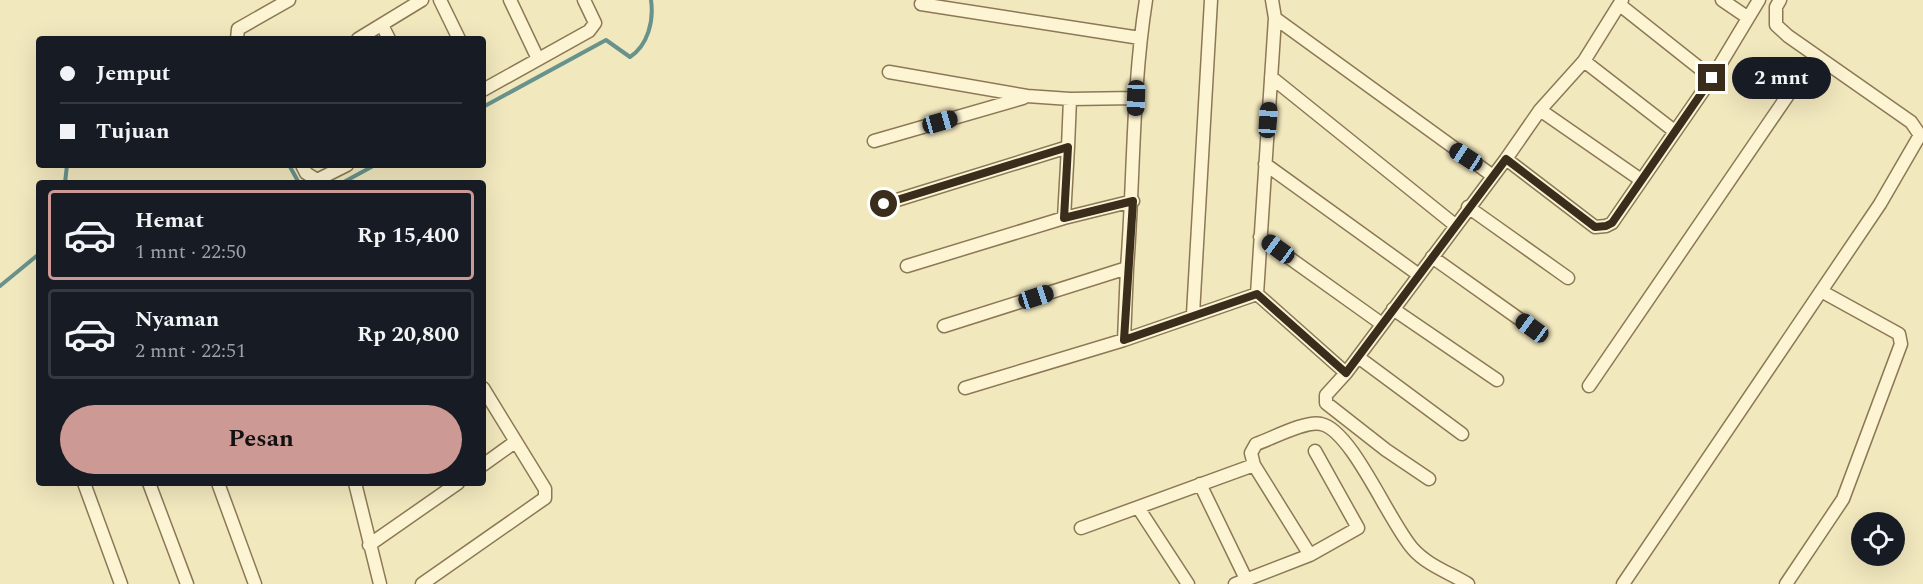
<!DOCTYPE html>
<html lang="id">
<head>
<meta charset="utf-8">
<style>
	body { margin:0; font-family:Spectral,serif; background:#20242c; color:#f1f3f6; height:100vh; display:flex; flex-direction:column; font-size:22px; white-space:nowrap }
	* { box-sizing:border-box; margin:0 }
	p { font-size:20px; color:#9ea1a6 }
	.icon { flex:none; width:33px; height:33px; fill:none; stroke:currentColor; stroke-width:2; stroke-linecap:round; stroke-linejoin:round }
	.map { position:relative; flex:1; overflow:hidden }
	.sheet { position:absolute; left:36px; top:180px; width:450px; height:306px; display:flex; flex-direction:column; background:#171b24; border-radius:6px; box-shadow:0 6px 24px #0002 }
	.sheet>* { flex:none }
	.hud { position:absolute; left:36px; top:36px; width:450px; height:132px; border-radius:6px; box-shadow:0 6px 24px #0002; display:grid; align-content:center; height:132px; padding:0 24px; background:#171b24 }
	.fabs { position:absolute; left:1851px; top:512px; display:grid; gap:12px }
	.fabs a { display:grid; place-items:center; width:54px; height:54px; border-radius:50%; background:#171b24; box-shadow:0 6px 24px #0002; font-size:30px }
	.end { position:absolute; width:27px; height:27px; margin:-14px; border:8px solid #3a2d1b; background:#fff; box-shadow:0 0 0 3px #fff }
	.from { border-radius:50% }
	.bubble { position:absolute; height:42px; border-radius:21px; background:#171b24; box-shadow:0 6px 24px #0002; font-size:20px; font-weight:700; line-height:42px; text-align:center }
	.car { position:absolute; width:18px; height:36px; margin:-18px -9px; border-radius:8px; box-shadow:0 0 4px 2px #0007; background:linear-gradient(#222 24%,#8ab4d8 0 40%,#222 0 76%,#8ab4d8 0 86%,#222 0) }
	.hud b { display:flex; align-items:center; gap:21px; height:57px; font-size:22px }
	.hud b+b { border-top:2px solid #363941 }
	.hud i { width:15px; height:15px; background:#f1f3f6 }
	ul { padding:10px 0 0; list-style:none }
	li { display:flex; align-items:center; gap:18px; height:90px; margin:0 12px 9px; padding:0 12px; border:3px solid #363941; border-radius:6px }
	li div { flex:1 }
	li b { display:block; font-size:22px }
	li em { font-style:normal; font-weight:700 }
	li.active { border-color:#cd9995 }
	li>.icon { width:54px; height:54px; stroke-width:1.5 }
	.action { display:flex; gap:12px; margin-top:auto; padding:12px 24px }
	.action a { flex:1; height:69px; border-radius:36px; background:#cd9995; color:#111; font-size:24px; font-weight:700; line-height:69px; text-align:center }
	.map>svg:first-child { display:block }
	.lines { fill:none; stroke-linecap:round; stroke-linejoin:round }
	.stream { stroke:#68928c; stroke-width:4 }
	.minor-casing { stroke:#8c7855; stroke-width:15 }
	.minor { stroke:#fcf4d2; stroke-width:12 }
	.route { stroke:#3a2d1b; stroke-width:8 }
</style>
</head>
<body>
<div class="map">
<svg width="1923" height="584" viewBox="0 0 1923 584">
	<rect width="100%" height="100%" fill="#f2e8be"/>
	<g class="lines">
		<path class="stream" d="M483 107 606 40 630 57C648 45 654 21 651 0
			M289 165 299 183
			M65 183 67 165
			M342 183 375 165
			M0 286 39 254"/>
		<defs>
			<path id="minor" d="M440 0 459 39
				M510 0 538 59
				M1622 0 1584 61 1540 110 1506 159 1595 227 1606 226 1612 223 1712 78 1759 0
				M1722 0 1747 17
				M921 4 1140 38
				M1620 5 1712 78
				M1275 18 1493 176
				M382 25 389 39
				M237 39 238 29 289 0
				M358 39 422 0
				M1584 61 1673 130
				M889 72 1027 96 1070 99 1136 98
				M1271 77 1455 225
				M483 90 589 31 595 23 584 0
				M1540 110 1641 180
				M874 141 1023 98
				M1265 164 1419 275
				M302 165 306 173 317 180 347 165
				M884 204 1068 147 1070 99
				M1468 207 1568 278
				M1064 218 1133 201
				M1260 237 1382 324
				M1432 257 1532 328
				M907 266 1064 218 1068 147
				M1257 294 1346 373 1506 159
				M1393 309 1497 380
				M1193 314 1211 0
				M944 326 1127 268C1134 179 1132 89 1146 0
				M1124 340 1127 268
				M1358 357 1462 434
				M1346 373 1326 395V403L1386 450 1429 479
				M1589 386 1814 57
				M965 388 1124 340 1257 294 1275 18 1272 0
				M483 465 515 442
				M84 483 121 584
				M149 483 187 584
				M218 483 255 584
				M355 483 380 584
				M1200 484 1246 579
				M1139 509 1188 584
				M1081 528 1254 465
				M369 545 458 483
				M1310 555 1358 528 1315 451
				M422 584 545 498V489L483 388
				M1235 584 1310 555 1254 465 1251 453 1256 444C1271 439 1306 420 1321 424 1352 430 1390 524 1413 549 1427 565 1450 573 1468 584
				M1623 584 1880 204 1920 135 1911 122 1788 36 1776 25V7L1780 0
				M1786 584 1843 499 1901 344 1899 334 1821 291"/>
		</defs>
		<use href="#minor" class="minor-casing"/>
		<use href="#minor" class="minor"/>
	</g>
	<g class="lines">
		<path class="route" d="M884 204 1068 147 1064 218 1133 201 1124 340 1257 294 1346 373 1506 159 1595 227 1606 226 1612 223 1712 78"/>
	</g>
</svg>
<div class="fabs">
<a><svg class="icon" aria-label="locate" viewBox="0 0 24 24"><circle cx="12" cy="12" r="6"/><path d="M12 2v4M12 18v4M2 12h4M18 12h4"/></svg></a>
</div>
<i class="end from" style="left:884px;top:204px"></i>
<i class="end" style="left:1712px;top:78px"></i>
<div class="bubble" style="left:1732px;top:57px;width:99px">2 mnt</div>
<i class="car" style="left:1136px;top:98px;rotate:182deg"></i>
<i class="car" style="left:1268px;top:120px;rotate:4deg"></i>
<i class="car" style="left:940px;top:122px;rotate:74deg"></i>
<i class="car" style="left:1466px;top:157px;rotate:303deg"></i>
<i class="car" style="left:1278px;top:249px;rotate:306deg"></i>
<i class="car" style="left:1036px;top:297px;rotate:72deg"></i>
<i class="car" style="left:1532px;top:328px;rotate:306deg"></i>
<div class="hud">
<b><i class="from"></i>Jemput</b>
<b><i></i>Tujuan</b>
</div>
<section class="sheet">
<ul>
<li class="active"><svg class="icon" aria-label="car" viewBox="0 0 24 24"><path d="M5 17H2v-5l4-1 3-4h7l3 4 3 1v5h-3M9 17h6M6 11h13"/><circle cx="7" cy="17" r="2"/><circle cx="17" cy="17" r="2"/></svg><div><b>Hemat</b><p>1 mnt · 22:50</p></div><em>Rp 15,400</em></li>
<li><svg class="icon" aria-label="car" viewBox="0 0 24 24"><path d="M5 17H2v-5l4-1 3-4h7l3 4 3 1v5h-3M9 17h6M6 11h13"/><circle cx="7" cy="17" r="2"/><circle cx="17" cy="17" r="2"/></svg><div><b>Nyaman</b><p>2 mnt · 22:51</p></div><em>Rp 20,800</em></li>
</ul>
<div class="action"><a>Pesan</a></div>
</section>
</div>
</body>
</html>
